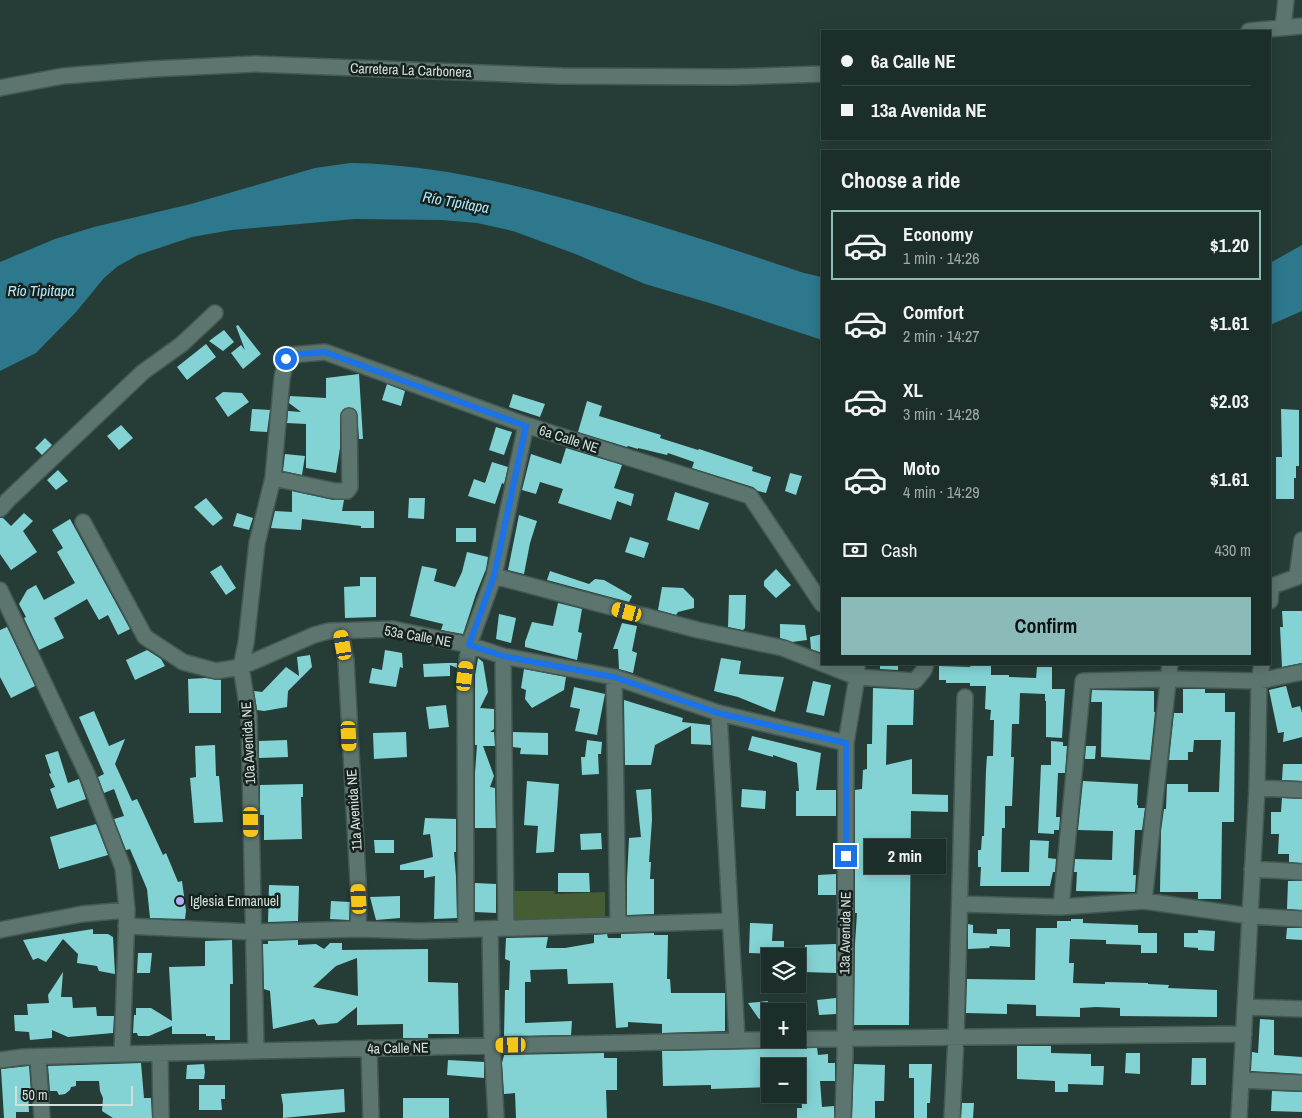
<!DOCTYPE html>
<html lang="en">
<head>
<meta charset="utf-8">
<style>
	body { margin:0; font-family:"Archivo Narrow",sans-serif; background:#253631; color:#f1f3f6; height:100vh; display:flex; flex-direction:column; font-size:19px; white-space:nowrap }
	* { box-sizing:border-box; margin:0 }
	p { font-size:16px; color:#a0a8a8 }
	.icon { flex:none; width:28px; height:28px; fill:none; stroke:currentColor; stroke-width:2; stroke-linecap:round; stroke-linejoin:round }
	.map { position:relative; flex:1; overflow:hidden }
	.drawer { position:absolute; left:821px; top:150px; width:450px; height:515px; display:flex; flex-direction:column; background:#1c2e29; border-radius:0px; box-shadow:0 2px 12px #0003,0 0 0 1px #3a4a46 }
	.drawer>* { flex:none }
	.hud { position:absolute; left:821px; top:30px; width:450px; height:110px; border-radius:0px; box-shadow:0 2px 12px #0003,0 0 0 1px #3a4a46; display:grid; align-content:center; height:110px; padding:0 20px; background:#1c2e29 }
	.buttons { position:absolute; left:761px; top:948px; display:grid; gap:10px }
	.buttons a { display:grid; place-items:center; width:45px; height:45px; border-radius:0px; background:#1c2e29; box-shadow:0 2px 12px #0003,0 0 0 1px #3a4a46; font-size:25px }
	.scale { position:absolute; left:15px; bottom:12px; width:118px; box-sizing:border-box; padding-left:5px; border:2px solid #d2e0db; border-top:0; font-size:14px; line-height:18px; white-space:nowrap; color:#d2e0db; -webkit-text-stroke:4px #17221f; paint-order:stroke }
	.end { position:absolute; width:22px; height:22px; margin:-11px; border:6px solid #1a73e8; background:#fff; box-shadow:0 0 0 2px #fff }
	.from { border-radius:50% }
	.bubble { position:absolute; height:35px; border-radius:0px; background:#1c2e29; box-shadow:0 2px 12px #0003,0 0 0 1px #3a4a46; font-size:16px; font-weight:700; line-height:35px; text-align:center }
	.car { position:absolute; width:15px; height:30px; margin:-15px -8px; border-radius:6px; box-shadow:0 0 4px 1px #0007; background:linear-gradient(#f5c518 24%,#345 0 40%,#f5c518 0 76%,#345 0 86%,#f5c518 0) }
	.hud b { display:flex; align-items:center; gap:18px; height:48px; font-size:19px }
	.hud b+b { border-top:1px solid #3a4a46 }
	.hud i { width:12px; height:12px; background:#f1f3f6 }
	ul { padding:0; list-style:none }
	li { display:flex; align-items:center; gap:15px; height:70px; margin:0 10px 8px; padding:0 10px; border:2px solid transparent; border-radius:0px }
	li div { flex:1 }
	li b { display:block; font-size:19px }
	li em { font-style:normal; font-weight:700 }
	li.selected { border-color:#8bbbb9 }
	li>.icon { width:45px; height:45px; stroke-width:1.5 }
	h2 { padding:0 20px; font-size:22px; line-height:60px }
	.pay { display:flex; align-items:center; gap:12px; height:55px; padding:0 20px; font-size:19px }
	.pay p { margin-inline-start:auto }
	.action { display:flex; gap:10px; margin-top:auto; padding:10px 20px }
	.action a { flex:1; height:58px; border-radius:0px; background:#8bbbb9; color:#111; font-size:20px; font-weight:700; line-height:58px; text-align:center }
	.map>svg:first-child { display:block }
	.green { fill:#465d33 }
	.water { fill:#2e788d }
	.building { fill:#83d3d5; fill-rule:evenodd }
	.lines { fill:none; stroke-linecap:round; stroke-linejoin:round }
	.minor-casing { stroke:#445954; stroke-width:18 }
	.minor { stroke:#5c756e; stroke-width:15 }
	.route { stroke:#1a73e8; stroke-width:6 }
	.poi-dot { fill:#b2adf9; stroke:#17221f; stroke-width:2 }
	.labels { text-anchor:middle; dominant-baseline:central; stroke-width:5; stroke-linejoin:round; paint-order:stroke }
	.street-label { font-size:14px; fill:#d2e0db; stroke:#17221f }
	.poi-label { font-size:14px; fill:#d2e0db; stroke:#17221f; text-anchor:start }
	.water-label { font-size:15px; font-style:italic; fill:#afeafd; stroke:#17221f }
</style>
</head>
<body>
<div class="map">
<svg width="1302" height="1118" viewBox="0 0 1302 1118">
	<rect width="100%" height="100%" fill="#263d37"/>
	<path class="green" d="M514 891H554L555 894 605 892V920L513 922Z"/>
	<path class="water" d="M350 163C431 164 509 183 588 205 661 225 732 249 804 273L822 277V340L713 304 645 284 578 255 513 231 477 223 442 220 355 219 232 230 192 237 138 255 118 266 104 278 76 312 36 353 0 371V262L55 239 94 227 191 204 315 168Z
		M1302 245V311L1270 325V263Z"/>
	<path class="building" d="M238 325 261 354 243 369 231 353 241 345 245 350 236 326Z
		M224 330 234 342 223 351 209 341Z
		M206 344 216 357 187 380 177 367Z
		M359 374 363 439H359L357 412 353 408H345L340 416V448L336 473 306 468V424L287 423 288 411 301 412 289 403 290 396 326 398V378Z
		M387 384 405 391 401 406 382 400Z
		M223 392 242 393 249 402 228 417 215 398Z
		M513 394 545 404 540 417 509 407Z
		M587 401 602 406 599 416 661 435 660 438 698 450 699 449 753 467 752 471 771 477 766 493 758 491 753 487 692 468 694 462 668 453 667 455 638 448V449L628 446 627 447 578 432Z
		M252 409 270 410 267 432 250 431Z
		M1281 409 1299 410V466H1296V478H1294V499H1276V457H1282Z
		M121 425 133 438 119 450 107 436Z
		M496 427 512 432 504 455 489 450Z
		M45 438 52 445 42 455 35 448Z
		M566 448 622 465 614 488 634 494 631 506 617 501 611 520 558 503 563 489 540 482 536 494 522 490 531 454 561 464Z
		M285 454 305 456 302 475 283 471Z
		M492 462 508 467 504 484 502 483 495 504 468 496 474 479 485 483Z
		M58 470 68 481 56 490 47 480Z
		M790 473 802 476 796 495 785 491Z
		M292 491 333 500H344L342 511H374V528H361V526L302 519 301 530 271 528 275 511 292 512Z
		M675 492 709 503 699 530 667 520Z
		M206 498 223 518 213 526 194 507Z
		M409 498H425L424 519 408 518Z
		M24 513 33 521 23 531 37 552 11 570 0 554V518H3L11 526Z
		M237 513 253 518 249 530 233 526Z
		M519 515 537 521 530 543 524 574 508 570Z
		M70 519 130 629 118 635 108 615 99 620 87 599 54 618 64 638 39 650 24 618 26 617 19 604 27 590 36 585 44 600 75 583 57 552 63 548 52 530Z
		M456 528H476V542H456Z
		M630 537 649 543 644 558 625 552Z
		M467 552 488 557 486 569 476 594 463 634 441 630 443 624 410 616 422 566 437 569 434 581 455 587 462 572Z
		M221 565 236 588 226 595 210 572Z
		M776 569 791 585 776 598 764 586V581Z
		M550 571 589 584 595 579 604 580 632 596 629 602 547 580Z
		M360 577H376V617L345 618 344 587 360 586Z
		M662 587 683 588 694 599V608L678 612 676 615 658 610Z
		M729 595H746L745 628 743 630 728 627Z
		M558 603 582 609 578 632 582 633 577 660 525 647V642L532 622 553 626Z
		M1282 611H1302V663L1282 667 1280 627H1283Z
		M499 614 516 618 511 643 496 639Z
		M622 623 637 626 632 651 637 653 633 673 619 669 618 649H613Z
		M780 624 805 625 807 640 792 642 780 638Z
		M7 627 35 686 11 698 0 677V630Z
		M822 634V653L811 649 810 637Z
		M147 650 161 659 165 666 135 680 126 660Z
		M385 650 402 653 403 668 400 667 396 687 369 683 372 668 382 670Z
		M310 655 312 667 288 691 287 707 264 711 257 710 254 691 262 692 286 667 299 676 297 657Z
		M478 658 483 662 488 692 480 708 494 709V729L490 732H494L495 746H483L494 776 490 787 495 788 496 828H475V773L477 745H475V675Z
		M721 658 741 661 739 674 784 677 775 712 738 697 714 691Z
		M447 663H457V668L450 665V676L424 677 423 664Z
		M880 664H898V670L880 669Z
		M971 664 991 665V675H1009V677L1036 678 1037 667H1052V689H1065L1062 738 1046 737V701H1045V694L1020 693 1019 724H1012L1011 757H1014L1012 806H1005V828H1002L1001 872H1029L1030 840 1049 841 1048 858 1056 859 1055 872H1053L1050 886H980L981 867H978V850H981L982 836H984L986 770 987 756H993L994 720H990L991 710 985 709 986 686H970V683H946V680H939V666L970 667Z
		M524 669 566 677 564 690 532 708 525 699 526 690 521 688Z
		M205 678 221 680V713H189L188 679Z
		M813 681 831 685 824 716 806 712Z
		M1286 686 1292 708 1300 706 1302 713V737L1283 742 1284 732 1278 733 1269 690Z
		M574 687 605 694 597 735 575 731 580 709 570 707Z
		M873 688 914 690 913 725H887L886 765 912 759V794L948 795V812L911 811 909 1025H854L855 944 857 913H855V790L862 789 863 770 867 769V744H872Z
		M1183 689H1205V693H1225V712H1235L1234 822H1222L1221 899H1198V892H1160L1161 831 1164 809H1166L1167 784H1188V792H1219L1221 740H1194L1193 752H1188V760H1169L1174 713H1183Z
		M1092 690 1154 691V712H1155L1150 760 1101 757 1102 702H1091Z
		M624 700 683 718 682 722 710 725 711 745 691 744V726L655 745 651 765H625Z
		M446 705 449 727 429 729 426 707Z
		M94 711 109 746 125 739 115 764 132 801 137 799 163 855 166 853 178 882 182 881 186 911 185 919 150 918 147 889 130 849 126 850 114 819 124 816 114 789 104 793 98 777 104 774 79 717Z
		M406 732 407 757 374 759 373 733Z
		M513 732 548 733V755L520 754 521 748 513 747Z
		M752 736 821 753 816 790H836V816H796V791H799L797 763 773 755V757L748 750Z
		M287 740 288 757 259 758V741Z
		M587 740 602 742 601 754H598L599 774 582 775 581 757H585Z
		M1051 741 1063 742V746H1067L1065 773H1058L1056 817H1060L1059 830H1054V834L1038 833 1041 765H1051Z
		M215 745 216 776H219L223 822 194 823 190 778 196 777 195 746Z
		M1086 746H1096L1095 759H1085Z
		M58 751 68 783 79 779 86 799 57 809 50 789 55 787 49 774 51 773 45 755Z
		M1283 764H1302V781L1282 780Z
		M527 781 559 784 554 852 536 853 538 826 524 825Z
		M1083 781 1138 784 1137 805H1138V808H1145L1142 830H1135L1133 875H1136L1135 892 1076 891 1077 872H1074L1075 859 1112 860 1113 831 1078 830Z
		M303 784V797H301L302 839 264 840V815H260V785Z
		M651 789 652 820 649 862H651L650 879H654V914L627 915V879L629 838 641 837 636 790Z
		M742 789 766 791 765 809 741 807Z
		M1282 798 1302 799V863L1289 862V854H1278L1279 834H1271V812H1281Z
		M425 818 456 819V852H454L456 877 457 918 434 919 435 876 424 878V870H400V865L433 857 430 834 423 835Z
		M96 824 108 855 59 869 50 837Z
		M601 833 602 849 581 850 580 834Z
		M374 840H394V853H375Z
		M558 873H589L590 892H558Z
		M836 874V895H818V875Z
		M1288 881H1302V910L1287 909Z
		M475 883 496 884V913L475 912Z
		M269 885 299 886 298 921 268 922Z
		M400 896V918L376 920 370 897Z
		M331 901 350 902 349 920 330 919Z
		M1071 919H1083V923L1138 925V933H1157V953H1141V945L1106 944V940L1070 939 1069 963H1074L1073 983 1105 984V982L1148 983V984L1169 985 1168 988 1217 990V1017L1120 1016V1008L1096 1007 1080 1008V1017L1036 1016V1005L1007 1004V1014L966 1013 967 979 1035 980 1036 928H1057V921H1071Z
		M750 923 773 924 772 941H784V954L749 953Z
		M968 924 973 925V933L997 934V929H1010V947L990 946 989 948 968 949Z
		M1287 928H1302V940L1286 939Z
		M93 929V934H108L113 937 115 974 99 971 97 966 77 963 78 954 63 939 46 962 38 958 33 960 23 940Z
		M1198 930 1215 931 1214 951 1198 950V948L1184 947V933H1198Z
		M654 933V935H668L667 979H670L671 993H725V1031L662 1033V1024L628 1022V1027L616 1028 613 983 568 984 567 969 530 970 531 982H525V1023L572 1021 571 1035 504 1036 505 990H509L510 961 505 959 506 938 548 937 546 948H565L594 943V935L607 934 608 938H621V934Z
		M232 940 233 984H230V1040H215V1036H206V1034H172V1026L149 1036H138L137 1033H133L134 1015H136V1008H151L172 1021 169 967 205 966V941Z
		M298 940V945L316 944 324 949 330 943H342V950L428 949V982L458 983 459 1034H428V1038H403V1024L357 1025V1007L337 1023 318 1025 314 1019 273 1029 270 991 264 989 263 944H268V941ZM357 958 358 996 313 987 336 966Z
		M836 944V973L803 972 805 945Z
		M138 953H152L150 973H137Z
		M63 972 61 997H72L73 1008 96 1007 97 1016H114L113 1033 68 1037 52 1030V1038L30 1040 29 1032 15 1031 14 1015H28L27 1004 49 1003 48 995Z
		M836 998V1014L819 1015 817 1000Z
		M768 1001V1006H770V1018L759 1019 748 1003Z
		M1260 1019 1274 1020V1055L1302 1057V1074L1251 1071 1252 1052 1258 1053Z
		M1017 1046H1051V1053L1091 1054V1066H1104L1103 1085 1068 1084V1092H1055V1081L1017 1079Z
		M817 1048 818 1055 828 1054V1063H835V1081H820L822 1107 834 1106V1118H797V1108H802L801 1088 798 1087V1066H770V1087L711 1089V1085L663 1086 662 1051Z
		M604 1053V1058H617V1090H606L607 1118H516L515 1093 504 1094 502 1063 504 1055Z
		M1126 1053H1140V1074L1125 1073Z
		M1192 1058H1206V1085H1191Z
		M448 1060 484 1062V1078L447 1075Z
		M141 1063 144 1098H151L152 1118H113L102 1111 103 1098 100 1091 99 1081H76V1086L71 1087 70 1090 65 1094 59 1095 57 1091H50L48 1066Z
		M204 1064 205 1072 204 1079H186L187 1065Z
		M854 1064 885 1065 884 1101H875V1118H852Z
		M909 1064H932L930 1103H927V1118H914V1078H909Z
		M29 1066 31 1092H28L29 1112H16V1118H4L1 1069Z
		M199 1085H225V1099H221L222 1110H199Z
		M344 1089 345 1112 283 1118V1105L281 1094Z
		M1272 1091 1302 1092V1112L1271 1111Z
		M403 1098H449V1118H403Z
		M962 1103H974L973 1118H961Z"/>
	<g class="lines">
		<defs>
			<path id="minor" d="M1283 27 1286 0
				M1249 31 1302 26
				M0 88 63 76 152 69 255 64 561 76 731 77 822 74
				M273 478 335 491H347L350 487 349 416
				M0 509 8 500 143 372 182 344 215 313
				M83 522 145 637 183 662 216 671 241 667 314 635 329 631 393 629 469 645 503 656 614 677 719 713 846 743
				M494 576 698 630 783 648 857 677V664
				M0 590 87 774 123 868 127 910 122 1054
				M1270 601 1271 588 1275 585 1297 577 1302 540
				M341 631 346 660 359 899 358 929
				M503 656 506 928
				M614 677 618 924
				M719 713 737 1040
				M1257 788 1302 790
				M1252 869 1302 872
				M1144 901 1170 664
				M960 904 1061 907 1144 901 1250 916 1257 788 1259 681 1262 664
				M1061 907 1083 681 1169 679 1259 681 1302 672
				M126 926 253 932 358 929 420 931 730 921
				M466 929 465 676 469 645 494 576 526 425
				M490 929 492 1045 496 1118
				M0 930 82 914 127 910
				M1245 1007 1302 1009
				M798 1039 1244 1034
				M369 1048 371 1118
				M256 1051 249 716 241 667 246 643 257 543 273 478 282 378 286 359 290 355 325 352 526 425 750 496 822 604
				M160 1054 161 1118
				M38 1057 42 1118
				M0 1060 23 1057 122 1054 796 1039
				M1241 1080 1302 1083
				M843 1118 845 1054 846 743 857 677 915 681 924 670 926 664
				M952 1118 956 1037 965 697
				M1239 1118 1250 916 1302 919"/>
		</defs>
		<use href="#minor" class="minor-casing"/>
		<use href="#minor" class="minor"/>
	</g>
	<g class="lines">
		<path class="route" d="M286 359 290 355 325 352 526 426 494 576 469 645 503 656 614 677 718 713 846 743V856"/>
	</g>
	<circle class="poi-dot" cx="180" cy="901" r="5"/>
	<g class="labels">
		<g class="street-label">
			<text transform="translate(411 70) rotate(2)">Carretera La Carbonera</text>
			<text transform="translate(569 439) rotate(18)">6a Calle NE</text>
			<text transform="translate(418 636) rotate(10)">53a Calle NE</text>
			<text transform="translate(248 743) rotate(-93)">10a Avenida NE</text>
			<text transform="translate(354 810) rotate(-94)">11a Avenida NE</text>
			<text transform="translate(845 933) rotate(-89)">13a Avenida NE</text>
			<text transform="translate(398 1048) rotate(-1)">4a Calle NE</text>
		</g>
		<g class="poi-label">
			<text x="190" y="901">Iglesia Enmanuel</text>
		</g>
		<g class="water-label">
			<text transform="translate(456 202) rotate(10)">Río Tipitapa</text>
			<text x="41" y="290">Río Tipitapa</text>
		</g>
	</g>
</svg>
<div class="buttons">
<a><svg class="icon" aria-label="layers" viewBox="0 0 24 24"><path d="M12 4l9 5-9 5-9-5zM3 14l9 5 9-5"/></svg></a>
<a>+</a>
<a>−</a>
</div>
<div class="scale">50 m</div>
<i class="end from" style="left:286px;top:359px"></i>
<i class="end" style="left:846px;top:856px"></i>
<div class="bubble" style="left:864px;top:839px;width:82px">2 min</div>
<i class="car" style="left:627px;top:612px;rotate:285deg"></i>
<i class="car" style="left:343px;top:645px;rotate:350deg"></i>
<i class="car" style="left:465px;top:676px;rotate:7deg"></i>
<i class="car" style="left:349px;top:736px;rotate:177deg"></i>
<i class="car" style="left:251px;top:822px;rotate:179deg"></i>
<i class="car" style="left:359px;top:899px;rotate:356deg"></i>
<i class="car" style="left:511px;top:1045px;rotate:269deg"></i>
<div class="hud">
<b><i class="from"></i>6a Calle NE</b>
<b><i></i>13a Avenida NE</b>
</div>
<section class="drawer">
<h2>Choose a ride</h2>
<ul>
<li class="selected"><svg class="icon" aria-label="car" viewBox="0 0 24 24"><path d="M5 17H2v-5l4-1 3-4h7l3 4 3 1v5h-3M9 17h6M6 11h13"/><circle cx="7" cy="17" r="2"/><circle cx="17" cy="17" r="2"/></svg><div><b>Economy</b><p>1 min · 14:26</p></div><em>$1.20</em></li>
<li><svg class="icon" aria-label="car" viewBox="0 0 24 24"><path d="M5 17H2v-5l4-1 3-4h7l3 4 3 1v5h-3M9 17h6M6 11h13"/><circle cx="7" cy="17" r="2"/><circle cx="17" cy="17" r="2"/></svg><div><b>Comfort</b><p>2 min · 14:27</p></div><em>$1.61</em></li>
<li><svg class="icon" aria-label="car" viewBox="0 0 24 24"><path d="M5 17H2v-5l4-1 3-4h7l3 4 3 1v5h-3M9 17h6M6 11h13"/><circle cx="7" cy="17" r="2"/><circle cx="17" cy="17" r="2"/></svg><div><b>XL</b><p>3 min · 14:28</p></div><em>$2.03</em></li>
<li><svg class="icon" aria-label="car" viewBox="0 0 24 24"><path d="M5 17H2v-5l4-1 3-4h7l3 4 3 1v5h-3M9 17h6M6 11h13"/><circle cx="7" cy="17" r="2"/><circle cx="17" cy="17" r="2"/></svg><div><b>Moto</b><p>4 min · 14:29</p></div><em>$1.61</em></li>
</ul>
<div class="pay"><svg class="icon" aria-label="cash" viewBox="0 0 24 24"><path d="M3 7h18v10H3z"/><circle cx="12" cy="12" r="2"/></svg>Cash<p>430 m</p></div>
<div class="action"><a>Confirm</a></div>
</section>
</div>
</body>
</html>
